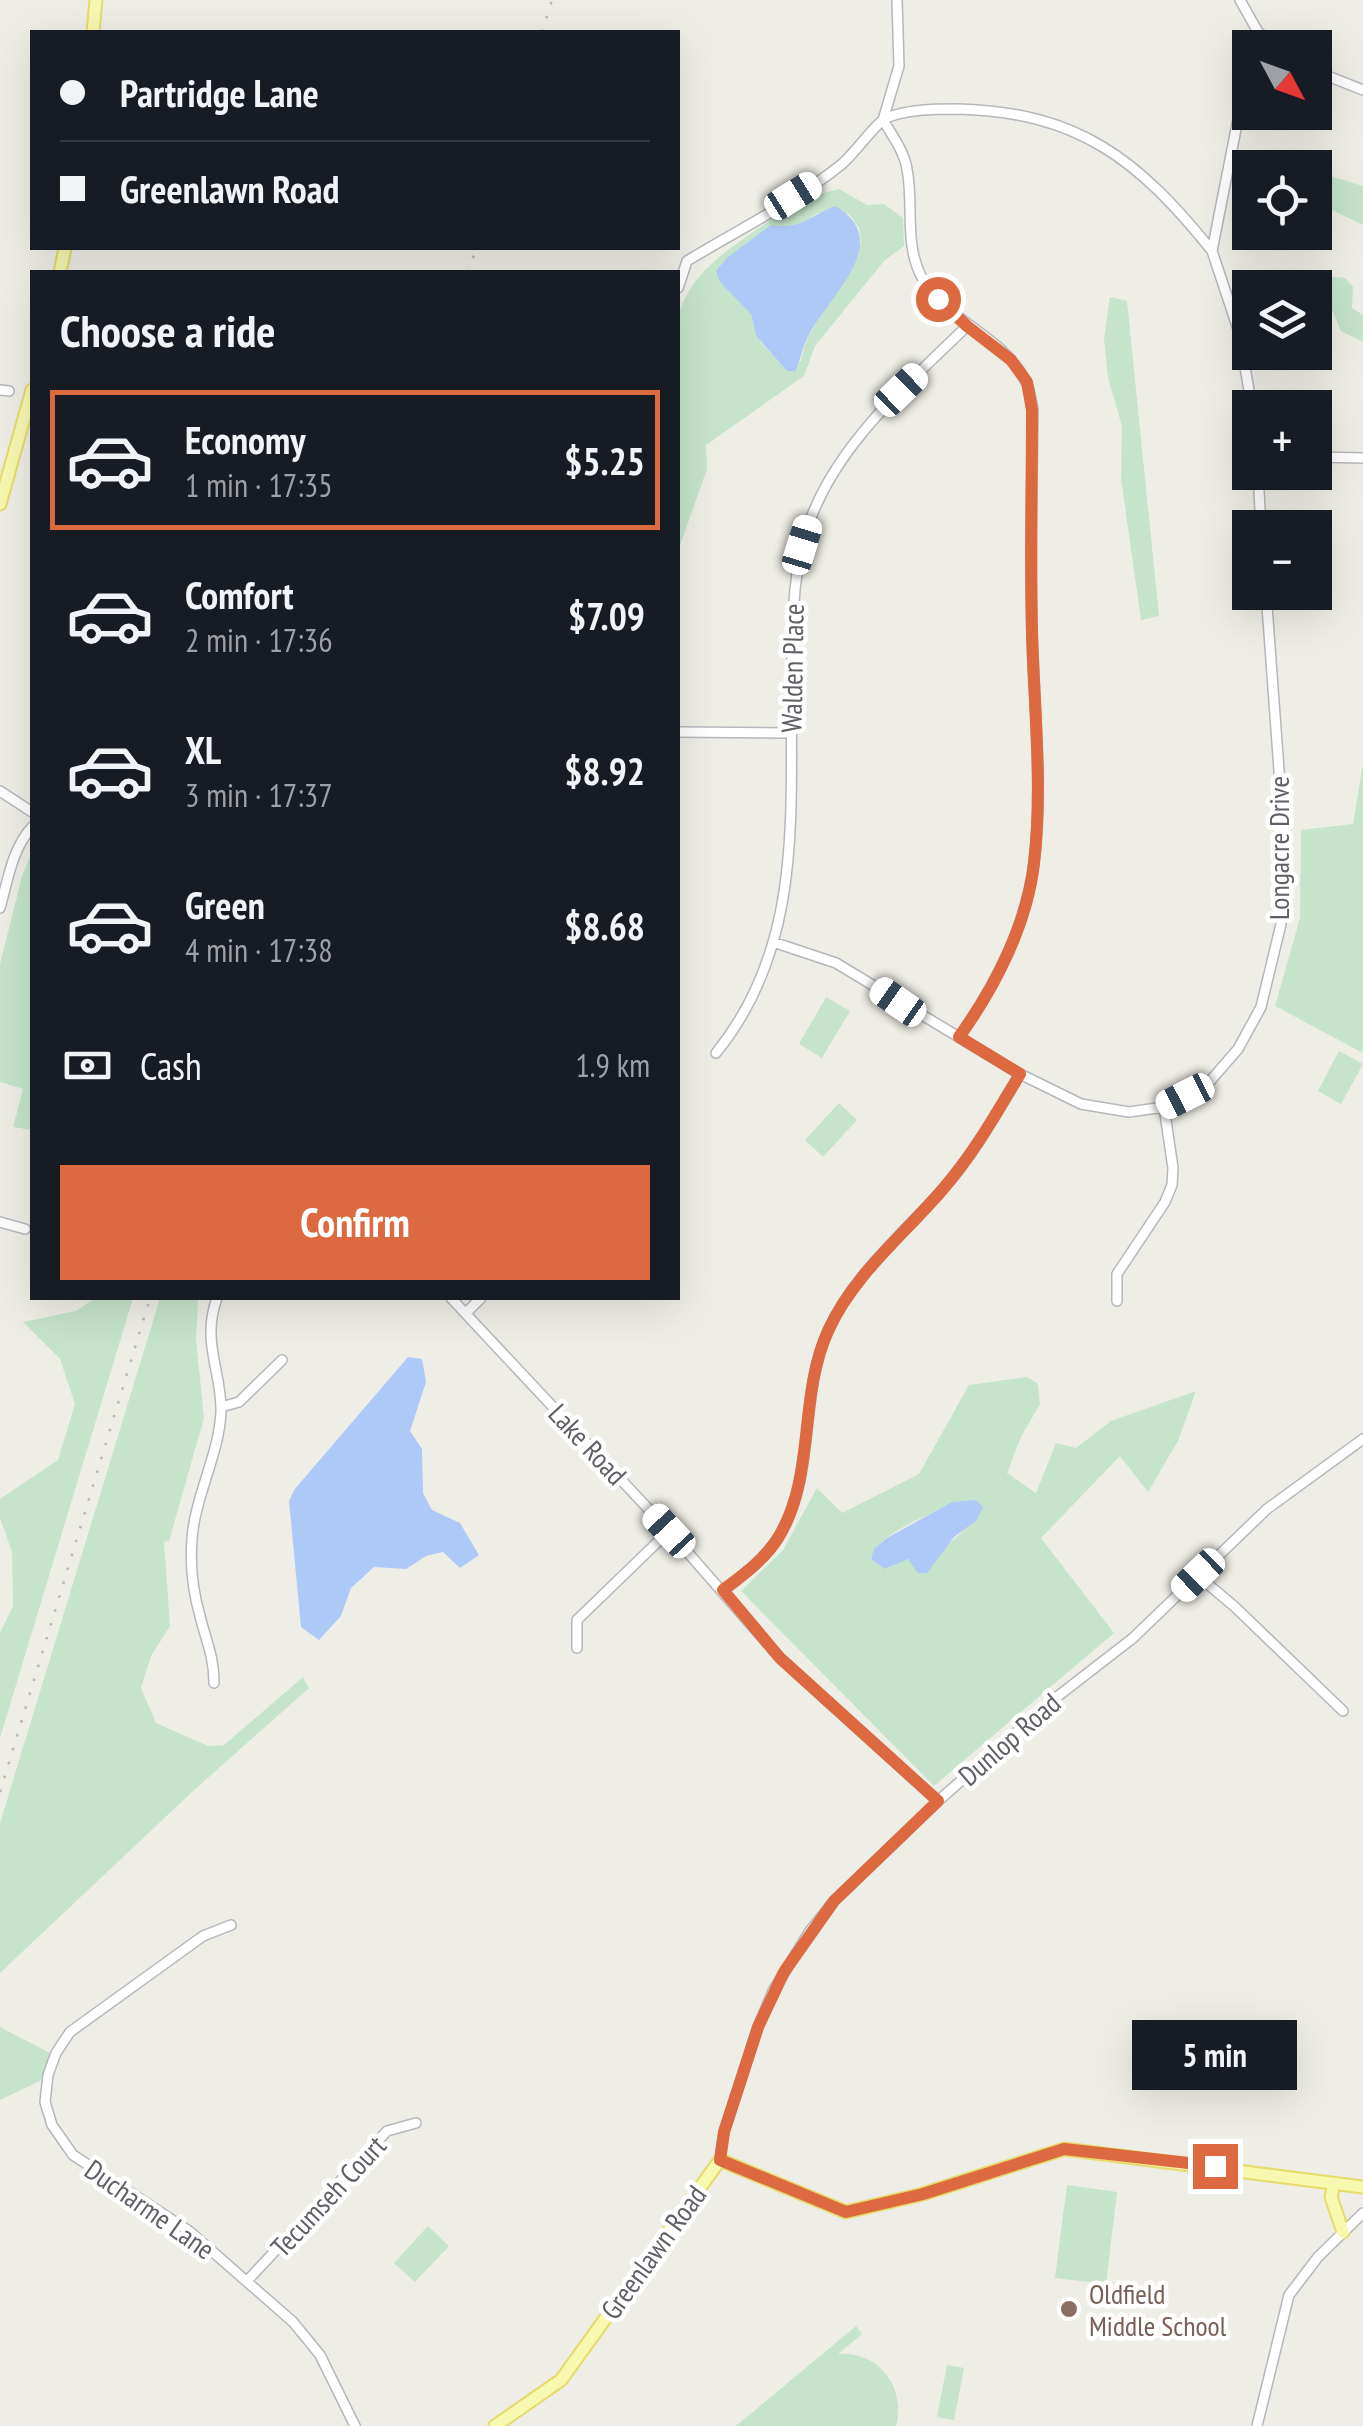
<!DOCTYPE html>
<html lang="en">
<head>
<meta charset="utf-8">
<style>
	body { margin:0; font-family:"PT Sans Narrow",sans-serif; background:#20242c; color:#f1f3f6; height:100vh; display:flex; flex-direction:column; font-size:38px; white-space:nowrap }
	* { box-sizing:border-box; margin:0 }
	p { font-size:32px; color:#9ea1a6 }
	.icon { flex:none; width:55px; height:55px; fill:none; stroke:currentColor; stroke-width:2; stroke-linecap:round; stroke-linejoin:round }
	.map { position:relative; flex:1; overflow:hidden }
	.sheet { position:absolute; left:30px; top:270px; width:650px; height:1030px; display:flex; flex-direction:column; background:#171b24; border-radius:0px; box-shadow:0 10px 40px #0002 }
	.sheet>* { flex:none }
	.hud { position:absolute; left:30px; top:30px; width:650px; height:220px; border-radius:0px; box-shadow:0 10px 40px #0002; display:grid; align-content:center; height:220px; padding:0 30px; background:#171b24 }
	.needle { width:65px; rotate:131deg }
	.fabs { position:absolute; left:1232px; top:30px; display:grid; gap:20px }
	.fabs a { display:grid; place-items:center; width:100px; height:100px; border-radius:0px; background:#171b24; box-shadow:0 10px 40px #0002; font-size:50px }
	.end { position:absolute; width:45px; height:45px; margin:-22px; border:12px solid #dc693f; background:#fff; box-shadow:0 0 0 5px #fff }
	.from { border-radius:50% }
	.bubble { position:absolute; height:70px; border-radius:0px; background:#171b24; box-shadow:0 10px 40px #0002; font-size:32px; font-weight:700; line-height:70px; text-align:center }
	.car { position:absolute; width:30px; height:60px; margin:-30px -15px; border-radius:12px; box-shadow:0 0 8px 2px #0007; background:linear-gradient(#fff 24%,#345 0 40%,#fff 0 76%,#345 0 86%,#fff 0) }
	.hud b { display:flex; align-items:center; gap:35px; height:95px; font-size:38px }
	.hud b+b { border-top:2px solid #363941 }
	.hud i { width:25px; height:25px; background:#f1f3f6 }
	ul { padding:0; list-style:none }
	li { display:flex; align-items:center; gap:30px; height:140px; margin:0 20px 15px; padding:0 10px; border:5px solid transparent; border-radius:0px }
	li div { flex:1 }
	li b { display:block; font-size:38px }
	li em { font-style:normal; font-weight:700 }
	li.active { border-color:#dc693f }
	li>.icon { width:90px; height:90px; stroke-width:1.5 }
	h2 { padding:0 30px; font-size:45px; line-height:120px }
	.pay { display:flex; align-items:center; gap:25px; height:110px; padding:0 30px; font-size:38px }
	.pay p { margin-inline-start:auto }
	.action { display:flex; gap:20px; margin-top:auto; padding:20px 30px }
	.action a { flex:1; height:115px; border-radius:0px; background:#dc693f; color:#fff; font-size:40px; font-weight:700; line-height:115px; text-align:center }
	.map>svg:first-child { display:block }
	.green { fill:#c5e4cb; fill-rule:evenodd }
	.water { fill:#adc9f8 }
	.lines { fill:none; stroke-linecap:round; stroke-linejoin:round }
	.minor-casing { stroke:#b6b7bc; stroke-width:12 }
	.major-casing { stroke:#e6db68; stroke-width:15 }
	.minor { stroke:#fff; stroke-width:9 }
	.major { stroke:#f7f9b1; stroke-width:11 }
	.rail { stroke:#b6b7b7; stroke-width:2.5; stroke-dasharray:2.5 12; stroke-linecap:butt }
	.route { stroke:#dc693f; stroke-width:12 }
	.education-dot { fill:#8d6e63; stroke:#fff; stroke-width:4 }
	.labels { text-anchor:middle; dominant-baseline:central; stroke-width:9; stroke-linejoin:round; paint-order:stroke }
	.street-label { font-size:28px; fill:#5e6065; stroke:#fff }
	.education-label { font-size:28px; fill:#785e54; stroke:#fff; text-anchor:start }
</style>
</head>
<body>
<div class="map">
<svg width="1363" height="2426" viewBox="0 0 1363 2426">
	<rect width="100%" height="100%" fill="#efeee6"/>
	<path class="green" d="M1330 176 1363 186V225L1322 205Z
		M839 189 867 205 884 204 903 218 904 246 884 261 815 346 804 376 706 445 707 469 678 551V317C692 267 736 245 776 216L789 217 816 195ZM818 213 849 214 859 228 861 242 806 341 801 361 787 371 756 337 751 314 785 228 802 224Z
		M1302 274 1345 278 1353 287 1352 308 1363 315V342L1341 331 1333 312 1315 308V288L1301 287Z
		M1110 297 1127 301 1159 616 1141 620 1121 478 1122 426 1108 378 1104 339Z
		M1363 763V1053L1275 1006 1300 918 1301 830 1353 824Z
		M32 852V1130L13 1127 23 1089 0 1082V964L22 876Z
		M826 997 850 1011 822 1058 799 1044Z
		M1339 1051 1363 1064 1341 1104 1318 1091Z
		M839 1103 857 1120 823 1157 805 1140Z
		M95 1298H133L0 1738V1633L13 1606 12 1552 0 1518V1499L58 1460 75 1404 60 1359 23 1322 76 1311Z
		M160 1298H198L196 1340 204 1418 169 1541 164 1542 170 1626 151 1656 141 1688 156 1723 208 1746 224 1745 303 1677 309 1688 193 1791 0 1973V1823Z
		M1027 1377 1038 1384 1040 1404 1021 1437 1007 1473 1036 1493 1056 1443 1076 1448 1111 1421 1196 1391 1178 1441 1148 1492 1120 1456 1041 1538 1114 1633 934 1786 741 1591 783 1550 817 1488 842 1513 919 1474 969 1385ZM952 1502 976 1520 945 1547 912 1562 907 1559 886 1569 871 1559C880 1530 928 1518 952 1502Z
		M0 2027 52 2054 40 2081 0 2100Z
		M1067 2185 1117 2192 1106 2284 1055 2278Z
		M428 2226 449 2246 415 2282 394 2263Z
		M856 2326 862 2334 838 2354C879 2351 906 2387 896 2426H736Z
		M947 2365 964 2368 954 2420 937 2417Z"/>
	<path class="water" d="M835 206C899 243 822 301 806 341 801 351 801 361 795 371H787L756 336 751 314 720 282 716 271 727 258 771 225C798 231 812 215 835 206Z
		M408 1357 422 1359 426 1382 410 1431 422 1449 423 1493 432 1510 460 1523 479 1555 460 1568 443 1552 426 1556 406 1569 374 1567 351 1588 341 1616 319 1640 301 1627 289 1501 294 1490Z
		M976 1500 983 1507 976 1521 954 1537 927 1573H918L908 1559 885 1569 871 1559 874 1549 887 1538 952 1502Z"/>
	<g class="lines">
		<defs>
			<path id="minor" d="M897 0 899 66 883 120C892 135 904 151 907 169 914 205 904 242 921 276 945 321 1002 335 1025 380 1030 388 1031 400 1033 410 1032 484 1030 558 1032 632 1034 708 1043 787 1034 863 1026 925 995 987 959 1037
				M1240 0 1258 32 1253 48
				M1258 32 1279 48
				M1250 58 1212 251 1239 332 1252 408
				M1315 71 1363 90
				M678 288 687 261C738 230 795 202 842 164 854 154 874 126 883 120 901 109 938 109 958 109 1079 112 1139 160 1212 251
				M0 390 9 391
				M1315 457 1363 458
				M1258 472 1261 528
				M678 732 790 733
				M0 791 32 812
				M0 908C8 880 12 849 32 827
				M776 943 836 963 1020 1074 1081 1104 1129 1112 1164 1107 1211 1080 1238 1049 1261 1007 1281 924 1283 825 1266 592
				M716 1053C809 939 788 798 792 661 793 613 793 572 808 526 836 444 907 385 967 326
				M0 1222 25 1229
				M451 1298 669 1531 780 1658 938 1801
				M1117 1301V1274L1165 1202 1172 1185 1173 1168 1164 1107
				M466 1313 481 1298
				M221 1407 239 1402 282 1360
				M1197 1575 1235 1607 1343 1711
				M723 1591C743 1575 764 1560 778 1538 817 1476 798 1397 828 1331 853 1275 903 1234 943 1189 974 1154 996 1114 1020 1074
				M577 1648V1620L669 1531
				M214 1683C214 1656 206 1641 200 1616 193 1592 190 1564 192 1539 195 1496 219 1455 221 1412 222 1372 201 1342 217 1298
				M231 1925 203 1936 70 2032 56 2053 48 2075 45 2102 52 2125 73 2155 189 2231 293 2322 320 2355 355 2426
				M720 2160 724 2132 758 2027 773 1991 810 1931 834 1901 938 1801 1053 1700 1133 1638 1267 1509 1363 1439
				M247 2281 387 2131 416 2123
				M1257 2426 1289 2295 1318 2257 1363 2213"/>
			<path id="major" d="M93 32 96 0
				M60 272 65 248
				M0 504 32 390
				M1334 2184 1331 2197 1343 2232
				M495 2426 561 2380 720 2160 846 2212 923 2194 1064 2149 1363 2187"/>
		</defs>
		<use href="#minor" class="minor-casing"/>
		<use href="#major" class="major-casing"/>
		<use href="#minor" class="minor"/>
		<use href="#major" class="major"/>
		<path class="rail" d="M542 32 552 0
			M469 272 476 248
			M0 1792 150 1298"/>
	</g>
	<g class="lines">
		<path class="route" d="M938 299 967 326 1011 360 1027 382 1032 410C1032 484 1030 558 1032 632 1034 708 1043 787 1034 863 1027 925 995 987 959 1037L1020 1074C996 1114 974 1153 943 1189 904 1235 853 1275 828 1331 798 1397 816 1476 778 1538 764 1560 743 1575 723 1590L780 1658 938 1801 834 1901 784 1972 758 2027 724 2132 720 2160 846 2212 923 2194 1064 2149 1215 2166"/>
	</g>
	<circle class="education-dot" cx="1069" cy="2309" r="10"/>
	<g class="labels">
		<g class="street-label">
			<text transform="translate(792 668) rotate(-89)">Walden Place</text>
			<text transform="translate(1278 848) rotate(-90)">Longacre Drive</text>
			<text transform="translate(588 1444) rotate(47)">Lake Road</text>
			<text transform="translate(1009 1739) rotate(-41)">Dunlop Road</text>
			<text transform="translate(328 2196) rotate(-47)">Tecumseh Court</text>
			<text transform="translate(150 2209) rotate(35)">Ducharme Lane</text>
			<text transform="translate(653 2252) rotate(-54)">Greenlawn Road</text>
		</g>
		<g class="education-label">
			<text x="1089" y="2293">Oldfield<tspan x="1089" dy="32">Middle School</tspan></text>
		</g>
	</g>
</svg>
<div class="fabs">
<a><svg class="needle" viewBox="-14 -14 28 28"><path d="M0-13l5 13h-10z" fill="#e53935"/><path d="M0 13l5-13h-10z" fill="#9ea1a6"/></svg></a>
<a><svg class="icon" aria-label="locate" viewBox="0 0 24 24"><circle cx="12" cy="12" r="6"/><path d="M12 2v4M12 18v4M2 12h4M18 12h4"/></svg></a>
<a><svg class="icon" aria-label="layers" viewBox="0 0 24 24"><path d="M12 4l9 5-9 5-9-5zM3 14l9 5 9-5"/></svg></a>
<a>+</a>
<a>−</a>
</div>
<i class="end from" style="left:938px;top:299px"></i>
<i class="end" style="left:1215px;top:2166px"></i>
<div class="bubble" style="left:1132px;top:2020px;width:165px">5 min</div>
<i class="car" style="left:793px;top:196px;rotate:58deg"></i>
<i class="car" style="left:901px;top:390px;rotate:46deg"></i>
<i class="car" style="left:802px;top:545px;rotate:17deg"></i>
<i class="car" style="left:898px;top:1002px;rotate:305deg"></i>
<i class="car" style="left:1185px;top:1096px;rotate:243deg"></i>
<i class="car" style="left:669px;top:1531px;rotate:317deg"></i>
<i class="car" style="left:1198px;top:1575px;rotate:226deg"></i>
<div class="hud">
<b><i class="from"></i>Partridge Lane</b>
<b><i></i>Greenlawn Road</b>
</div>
<section class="sheet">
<h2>Choose a ride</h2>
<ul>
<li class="active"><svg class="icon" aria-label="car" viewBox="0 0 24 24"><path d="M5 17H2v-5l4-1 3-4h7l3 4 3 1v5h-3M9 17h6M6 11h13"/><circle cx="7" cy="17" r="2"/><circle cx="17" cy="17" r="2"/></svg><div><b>Economy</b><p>1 min · 17:35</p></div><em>$5.25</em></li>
<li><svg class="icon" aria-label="car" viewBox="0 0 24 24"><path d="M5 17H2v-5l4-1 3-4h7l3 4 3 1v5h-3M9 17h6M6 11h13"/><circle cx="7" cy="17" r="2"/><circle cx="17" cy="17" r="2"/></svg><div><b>Comfort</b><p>2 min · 17:36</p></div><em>$7.09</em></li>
<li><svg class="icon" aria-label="car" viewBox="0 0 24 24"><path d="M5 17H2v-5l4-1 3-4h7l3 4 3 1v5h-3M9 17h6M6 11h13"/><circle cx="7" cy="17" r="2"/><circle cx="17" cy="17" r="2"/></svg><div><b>XL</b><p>3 min · 17:37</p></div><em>$8.92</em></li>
<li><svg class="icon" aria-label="car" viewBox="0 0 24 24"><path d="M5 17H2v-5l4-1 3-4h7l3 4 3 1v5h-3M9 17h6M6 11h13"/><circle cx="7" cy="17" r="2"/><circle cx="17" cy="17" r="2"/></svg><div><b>Green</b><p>4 min · 17:38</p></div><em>$8.68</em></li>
</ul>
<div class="pay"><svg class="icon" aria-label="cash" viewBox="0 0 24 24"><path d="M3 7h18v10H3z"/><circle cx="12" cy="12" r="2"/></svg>Cash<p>1.9 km</p></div>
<div class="action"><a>Confirm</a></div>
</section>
</div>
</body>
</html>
